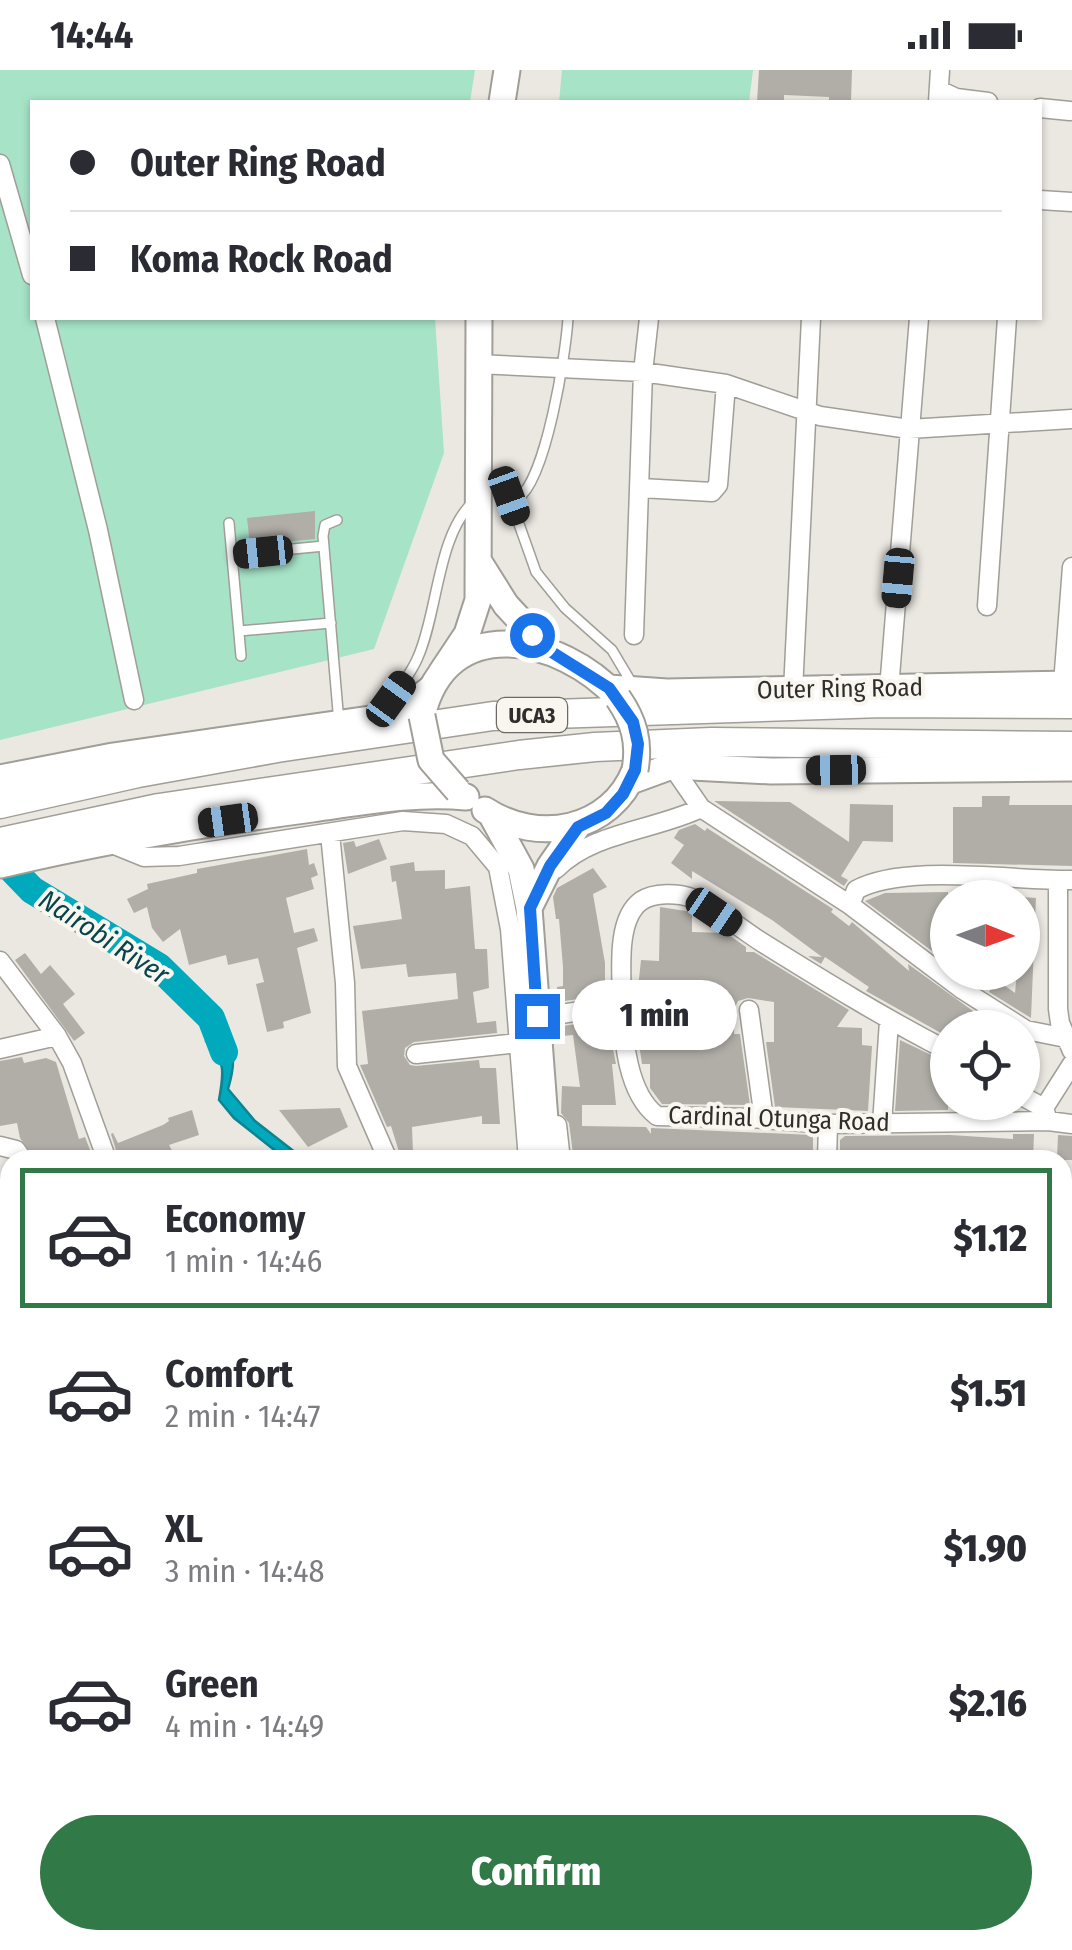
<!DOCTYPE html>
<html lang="en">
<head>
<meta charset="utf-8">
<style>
	body { margin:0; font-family:"Fira Sans Condensed",sans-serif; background:#f2f2f3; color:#2b2b33; height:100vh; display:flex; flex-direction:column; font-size:38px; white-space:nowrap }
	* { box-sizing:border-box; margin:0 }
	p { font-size:32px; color:#7c7c81 }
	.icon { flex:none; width:55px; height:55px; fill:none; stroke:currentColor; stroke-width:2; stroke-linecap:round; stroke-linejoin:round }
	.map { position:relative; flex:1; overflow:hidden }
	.drawer { position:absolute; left:0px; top:1080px; width:1072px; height:800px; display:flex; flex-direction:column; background:#fff; border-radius:30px 30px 0 0; box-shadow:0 2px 8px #0004 }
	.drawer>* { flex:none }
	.guide { position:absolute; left:30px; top:30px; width:1012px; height:220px; border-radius:0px; box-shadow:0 2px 8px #0004; display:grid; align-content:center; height:220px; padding:0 40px; background:#fff }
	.needle { width:65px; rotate:91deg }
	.buttons { position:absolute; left:930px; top:810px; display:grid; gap:20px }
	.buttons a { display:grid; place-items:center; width:110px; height:110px; border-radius:50%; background:#fff; box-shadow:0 2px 8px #0004; font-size:50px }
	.end { position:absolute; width:45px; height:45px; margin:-22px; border:12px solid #1a73e8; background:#fff; box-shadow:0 0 0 5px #fff }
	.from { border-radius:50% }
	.bubble { position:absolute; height:70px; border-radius:35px; background:#fff; box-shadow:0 2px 8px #0004; font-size:32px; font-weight:800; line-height:70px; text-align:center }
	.car { position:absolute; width:30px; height:60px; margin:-30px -15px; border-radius:12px; box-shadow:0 0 8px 2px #0007; background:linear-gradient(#222 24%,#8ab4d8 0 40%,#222 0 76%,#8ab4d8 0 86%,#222 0) }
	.guide b { display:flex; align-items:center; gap:35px; height:95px; font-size:38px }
	.guide b+b { border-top:2px solid #e1e1e2 }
	.guide i { width:25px; height:25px; background:#2b2b33 }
	ul { padding:18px 0 0; list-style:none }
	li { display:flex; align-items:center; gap:30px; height:140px; margin:0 20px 15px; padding:0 20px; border:5px solid transparent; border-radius:0px }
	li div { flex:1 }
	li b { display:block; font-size:38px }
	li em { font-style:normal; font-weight:800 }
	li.active { border-color:#317946 }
	li>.icon { width:90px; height:90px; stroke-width:1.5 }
	.button { display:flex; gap:20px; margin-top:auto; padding:20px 40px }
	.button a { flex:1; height:115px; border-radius:60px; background:#317946; color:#fff; font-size:40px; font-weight:800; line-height:115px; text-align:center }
	.status { display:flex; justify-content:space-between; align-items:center; height:70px; padding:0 50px; background:#fff; direction:ltr }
	.status svg { height:28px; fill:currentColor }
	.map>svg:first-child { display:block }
	.green { fill:#a6e3c7 }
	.water { fill:#00a9bc; stroke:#0e8491; stroke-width:2.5 }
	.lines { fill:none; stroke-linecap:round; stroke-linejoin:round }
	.river { stroke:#00a9bc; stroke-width:28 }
	.building { fill:#b1aea8 }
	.service-casing { stroke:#a19e98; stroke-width:12 }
	.minor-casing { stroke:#a19e98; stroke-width:21 }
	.tertiary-casing { stroke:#a19e98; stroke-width:26 }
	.secondary-casing { stroke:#a19e98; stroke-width:29 }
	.primary-casing { stroke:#a19e98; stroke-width:31 }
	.service { stroke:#fff; stroke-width:9 }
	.minor { stroke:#fff; stroke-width:18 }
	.tertiary { stroke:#fff; stroke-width:22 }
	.secondary { stroke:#fff; stroke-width:25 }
	.primary { stroke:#fff; stroke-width:28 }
	.secondary-bridge-casing { stroke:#a19e98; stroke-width:29; stroke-linecap:butt }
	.secondary-bridge { stroke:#fff; stroke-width:25 }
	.route { stroke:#1a73e8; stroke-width:12 }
	.labels { text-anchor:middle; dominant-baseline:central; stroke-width:8; stroke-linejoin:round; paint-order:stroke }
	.shield { fill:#f9f6ef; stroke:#6c6a66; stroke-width:2.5 }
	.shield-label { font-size:22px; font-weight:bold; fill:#302e2c }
	.street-label { font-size:25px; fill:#302e2c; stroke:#f9f6ef }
	.water-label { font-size:28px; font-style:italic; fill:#07444d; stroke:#f9f6ef }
</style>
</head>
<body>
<div class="status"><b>14:44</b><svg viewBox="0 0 49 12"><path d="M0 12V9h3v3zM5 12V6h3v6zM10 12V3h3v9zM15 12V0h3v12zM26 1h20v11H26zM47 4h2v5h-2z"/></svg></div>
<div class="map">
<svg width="1072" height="1880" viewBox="0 0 1072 1880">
	<rect width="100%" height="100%" fill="#ebe8e2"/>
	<path class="green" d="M0 0H475L470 32H32V248H435L444 383 374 579 0 670Z
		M562 0H753L749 32H559Z"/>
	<path class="water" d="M211 948C234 974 238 986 228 1019L255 1051 305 1090H287L234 1048 219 1030C224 1002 226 992 206 971Z"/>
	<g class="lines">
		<path class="river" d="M0 787 32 820 159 897 211 948 224 982"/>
	</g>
	<path class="building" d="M759 0H852L851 32H829V27L784 25V32H757Z
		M315 441V469L250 475 247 448Z
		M982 726H1010L1009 735H1072V796L953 793V737H982Z
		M714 731 790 732 849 772 850 734 893 735V772L863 771 841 806 848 810 844 816Z
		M695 754 705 761 707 758 833 839 831 842 849 856 852 852 909 901 908 894 973 941 972 944 974 942 999 958H948V967L866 921 869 917 825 887 821 894 808 886 822 887 772 850 692 801V809L671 793 684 775 674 768 679 760Z
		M379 769 387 789 348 804 343 773 354 771 356 777Z
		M307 779 309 795 314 793 318 805 311 808 314 819 286 828 294 863 314 858 318 871 297 878 311 943 283 952 284 958 267 962 256 914 264 912 258 888 228 895 226 885 189 895 180 859 163 872 152 858 147 837 134 843 127 829 148 819 147 814 197 803V799Z
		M414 792 415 801 445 800V819L470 816 475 879H487L489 918 473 922 477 953 496 951 497 963 414 972 405 978 404 986 410 995 416 996 479 990 480 998H496L500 1054H482V1046L412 1057 413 1084 400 1085 391 1056 387 1057 360 995 368 994 362 941 458 929 456 903 408 907 406 894 361 899 353 856 402 849 396 811 392 812 390 796Z
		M593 798 607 817 593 824 605 893V925L558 932 557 917 563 916V897L559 849H556L553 827 557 818Z
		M948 822V893L865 831 885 823Z
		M1022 827 1036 828 1031 948 989 922 997 910 1015 923 1017 902H1022Z
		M660 837 692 842V862L726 863 746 877V882H754L849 940 837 957 862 958V975L872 976 868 1041 775 1037 766 972H774V932L748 928 738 931 735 937 734 964H740L750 1035 662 1034 650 1018V994H642L635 947 641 890 659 891Z
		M25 883 41 904 50 895 75 924 63 934 85 963 74 971 15 890Z
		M607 950 616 994H612L616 1035H582V1056L646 1057 651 1064V1058L813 1065V1090H633L628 1082 618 1090H582V1084H573L569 1053 561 1043 562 1016 580 1017 573 965 563 966 562 956Z
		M900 970 948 993V1040L895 1041Z
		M22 987 24 993 46 988 56 992 79 1069 85 1067 94 1090H35L20 1068 17 1053 0 1056V991Z
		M340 1038 348 1057 308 1077 279 1040Z
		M192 1040 199 1065 169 1075 177 1090H119L111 1064 113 1063 118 1073 163 1055 169 1051 168 1048Z
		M1013 1064H1034L1033 1090H840V1070L845 1066 950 1065 1013 1069Z
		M1058 1065 1072 1066V1090H1057Z"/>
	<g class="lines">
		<defs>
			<path id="service" d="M481 412 518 428C546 410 566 283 568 248
				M509 426 536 502 565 538 612 580 634 617
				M337 450 325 455 323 466 339 653
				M229 453 241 586
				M232 485 324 476
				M239 561 331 553
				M386 642C394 622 410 607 418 587 438 542 437 466 473 432"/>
			<path id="minor" d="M939 20 956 28 988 32
				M938 32 940 0
				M1040 38 1070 41
				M0 94 32 205
				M1040 130 1072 132
				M45 248 98 460 134 630
				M477 294 643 302 726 314 820 346 909 359 1072 349
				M641 418 712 422 718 415 726 314
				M987 536 1007 248
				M634 565 643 302 649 248
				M1063 614 1072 497
				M889 619 919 248
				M793 621 811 248
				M672 696 701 738 850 835 856 820C906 793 1013 811 1072 810
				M330 764 345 913 347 996 388 1090
				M107 772 144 787 179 786 403 751 446 754 472 766 498 797 510 859 528 1090
				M556 799C592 762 656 760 701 738
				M1058 810V939L1060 953 1072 981
				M850 835 963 920 1026 960 1066 968
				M0 891 57 966 72 993 107 1090
				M749 940 764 1049
				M547 946 622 935
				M0 979 57 966
				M948 981C884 948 824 911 763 873 742 860 714 836 692 828 678 823 654 822 641 831 615 850 622 904 622 933 623 968 627 1023 657 1046L751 1048 828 1054 1048 1051 1044 1038 1072 994
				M416 984 518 973
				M1022 1026 1044 1038
				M1048 1051 1072 1054
				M882 1054 889 951
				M557 1055 561 1090
				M0 1076 16 1080 23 1090
				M827 1090 828 1054
				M1062 1166H1072
				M0 1268 10 1266
				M1062 1286 1072 1287
				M1062 1385 1072 1386
				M0 1423 10 1421
				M1062 1472H1072
				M1062 1555 1072 1563
				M0 1581 10 1579
				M1062 1677 1072 1685
				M1062 1796 1072 1805
				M410 1870 412 1880
				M564 1870 567 1880
				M778 1870 788 1880
				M1050 1870 1062 1880
				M136 1880 160 1870
				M722 1880 726 1870"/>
			<path id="tertiary" d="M384 647 401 640 433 615"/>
			<path id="secondary" d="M502 32 507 0
				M479 492 506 535 546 578
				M441 603 467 564 478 530 479 248
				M609 618 667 622 1072 614
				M422 646C446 541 561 565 618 628
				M0 708 113 686 384 647
				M631 711 672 696 771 701 1072 698
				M485 740C538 775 611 761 635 700
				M491 744 521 799 529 838 548 1090
				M0 795C103 771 207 753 312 739 363 732 415 722 466 727
				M529 838 550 796 577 757
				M624 1870 625 1880"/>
			<path id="primary" d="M0 734 138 703 277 678 493 646 882 633 1072 634
				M0 772 159 738 519 685 595 677 711 672 1072 676"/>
		</defs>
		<use href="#service" class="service-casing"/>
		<use href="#minor" class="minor-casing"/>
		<use href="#tertiary" class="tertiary-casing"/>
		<use href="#secondary" class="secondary-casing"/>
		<use href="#primary" class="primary-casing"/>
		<use href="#service" class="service"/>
		<use href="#minor" class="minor"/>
		<use href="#tertiary" class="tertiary"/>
		<use href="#secondary" class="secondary"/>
		<use href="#primary" class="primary"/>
		<defs>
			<path id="secondary-bridge" d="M618 628C634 651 640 672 635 700
				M422 646 431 690 458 721"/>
		</defs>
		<use href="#secondary-bridge" class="secondary-bridge-casing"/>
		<use href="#secondary-bridge" class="secondary-bridge"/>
	</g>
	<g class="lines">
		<path class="route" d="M532 565 550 581 609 618 633 652 638 674 635 700 623 724 606 743 578 757 550 796 530 838 537 946"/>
	</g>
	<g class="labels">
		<rect class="shield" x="497" y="628" width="70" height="34" rx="8"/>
		<g class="shield-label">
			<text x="532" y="645">UCA3</text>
		</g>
		<g class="street-label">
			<text transform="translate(840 619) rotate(-1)">Outer Ring Road</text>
			<text transform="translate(779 1049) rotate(2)">Cardinal Otunga Road</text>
		</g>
		<g class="water-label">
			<text transform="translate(104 867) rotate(33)">Nairobi River</text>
		</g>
	</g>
</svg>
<div class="buttons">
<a><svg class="needle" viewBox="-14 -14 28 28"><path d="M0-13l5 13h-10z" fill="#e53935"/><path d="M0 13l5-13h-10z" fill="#7c7c81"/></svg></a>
<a><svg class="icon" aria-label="locate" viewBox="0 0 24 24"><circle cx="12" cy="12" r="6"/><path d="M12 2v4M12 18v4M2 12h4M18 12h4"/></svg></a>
</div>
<i class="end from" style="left:532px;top:565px"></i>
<i class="end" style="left:537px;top:946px"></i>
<div class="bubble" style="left:572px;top:910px;width:165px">1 min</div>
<i class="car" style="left:509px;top:426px;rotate:160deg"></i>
<i class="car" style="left:263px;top:482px;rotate:264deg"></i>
<i class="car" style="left:898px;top:508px;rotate:185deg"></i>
<i class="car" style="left:391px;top:629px;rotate:36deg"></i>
<i class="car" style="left:836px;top:700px;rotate:269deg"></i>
<i class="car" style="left:228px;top:750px;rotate:262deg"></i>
<i class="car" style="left:714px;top:842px;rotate:124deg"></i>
<div class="guide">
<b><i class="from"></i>Outer Ring Road</b>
<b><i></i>Koma Rock Road</b>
</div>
<section class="drawer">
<ul>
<li class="active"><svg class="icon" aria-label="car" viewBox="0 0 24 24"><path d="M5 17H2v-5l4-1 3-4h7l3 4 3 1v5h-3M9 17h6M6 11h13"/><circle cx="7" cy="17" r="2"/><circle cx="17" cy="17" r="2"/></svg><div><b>Economy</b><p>1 min · 14:46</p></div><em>$1.12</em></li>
<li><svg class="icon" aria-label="car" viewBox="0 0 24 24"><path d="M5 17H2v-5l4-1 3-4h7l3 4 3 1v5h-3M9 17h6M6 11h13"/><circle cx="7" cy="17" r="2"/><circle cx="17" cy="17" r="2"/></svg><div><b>Comfort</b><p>2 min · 14:47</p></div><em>$1.51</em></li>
<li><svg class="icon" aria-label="car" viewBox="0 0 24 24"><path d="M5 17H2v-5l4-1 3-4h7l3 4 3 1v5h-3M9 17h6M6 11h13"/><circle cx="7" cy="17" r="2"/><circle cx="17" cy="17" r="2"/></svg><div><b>XL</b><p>3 min · 14:48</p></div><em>$1.90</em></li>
<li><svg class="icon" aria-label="car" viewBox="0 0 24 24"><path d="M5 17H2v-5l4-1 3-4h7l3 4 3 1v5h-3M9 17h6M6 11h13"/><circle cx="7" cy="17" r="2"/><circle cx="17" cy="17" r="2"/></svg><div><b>Green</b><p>4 min · 14:49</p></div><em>$2.16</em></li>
</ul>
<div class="button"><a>Confirm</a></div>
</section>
</div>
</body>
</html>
